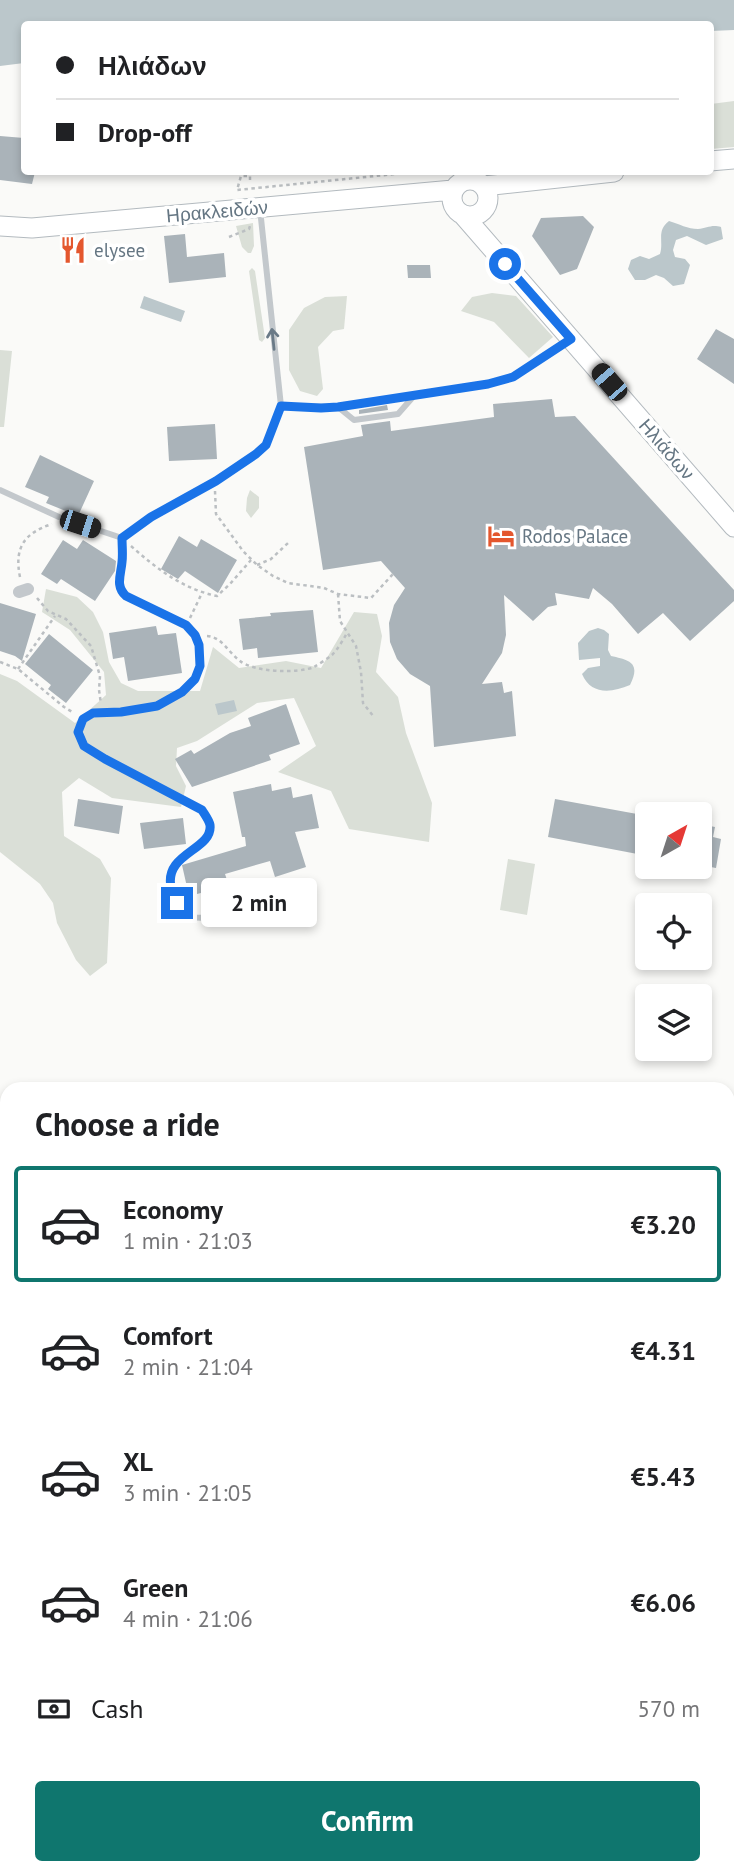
<!DOCTYPE html>
<html lang="en">
<head>
<meta charset="utf-8">
<style>
	body { margin:0; font-family:"PT Sans",sans-serif; background:#f6f6f6; color:#202124; height:100vh; display:flex; flex-direction:column; font-size:26px; white-space:nowrap }
	* { box-sizing:border-box; margin:0 }
	p { font-size:23px; color:#757577 }
	.icon { flex:none; width:38px; height:38px; fill:none; stroke:currentColor; stroke-width:2; stroke-linecap:round; stroke-linejoin:round }
	.map { position:relative; flex:1; overflow:hidden }
	.side { position:absolute; left:0px; top:1082px; width:735px; height:793px; display:flex; flex-direction:column; background:#fff; border-radius:21px 21px 0 0; box-shadow:0 4px 10px #0003 }
	.side>* { flex:none }
	.banner { position:absolute; left:21px; top:21px; width:693px; height:154px; border-radius:7px; box-shadow:0 4px 10px #0003; display:grid; align-content:center; height:154px; padding:0 35px; background:#fff }
	.needle { width:46px; rotate:39deg }
	.controls { position:absolute; left:635px; top:802px; display:grid; gap:14px }
	.controls a { display:grid; place-items:center; width:77px; height:77px; border-radius:7px; background:#fff; box-shadow:0 4px 10px #0003; font-size:35px }
	.end { position:absolute; width:32px; height:32px; margin:-16px; border:9px solid #1a73e8; background:#fff; box-shadow:0 0 0 4px #fff }
	.from { border-radius:50% }
	.bubble { position:absolute; height:49px; border-radius:7px; background:#fff; box-shadow:0 4px 10px #0003; font-size:23px; font-weight:700; line-height:49px; text-align:center }
	.car { position:absolute; width:21px; height:42px; margin:-21px -10px; border-radius:9px; box-shadow:0 0 5px 2px #0007; background:linear-gradient(#222 24%,#8ab4d8 0 40%,#222 0 76%,#8ab4d8 0 86%,#222 0) }
	.banner b { display:flex; align-items:center; gap:24px; height:66px; font-size:26px }
	.banner b+b { border-top:2px solid #e0e0e0 }
	.banner i { width:18px; height:18px; background:#202124 }
	ul { padding:0; list-style:none }
	li { display:flex; align-items:center; gap:21px; height:116px; margin:0 14px 10px; padding:0 21px; border:4px solid transparent; border-radius:7px }
	li div { flex:1 }
	li b { display:block; font-size:26px }
	li em { font-style:normal; font-weight:700 }
	li.on { border-color:#0f766e }
	li>.icon { width:63px; height:63px; stroke-width:1.5 }
	h2 { padding:0 35px; font-size:32px; line-height:84px }
	.pay { display:flex; align-items:center; gap:18px; height:77px; padding:0 35px; font-size:26px }
	.pay p { margin-inline-start:auto }
	.button { display:flex; gap:14px; margin-top:auto; padding:14px 35px }
	.button a { flex:1; height:80px; border-radius:7px; background:#0f766e; color:#fff; font-size:28px; font-weight:700; line-height:80px; text-align:center }
	.map>svg:first-child { display:block }
	.built { fill:#e8e9e9 }
	.green { fill:#dadfd7 }
	.water { fill:#bbc7cb }
	.building { fill:#aab3b9 }
	.lines { fill:none; stroke-linecap:round; stroke-linejoin:round }
	.secondary-casing { stroke:#b3babf; stroke-width:21 }
	.path { stroke:#bbbfc2; stroke-width:2.5; stroke-dasharray:3.5 3.5; stroke-linecap:butt }
	.lane { stroke:#c3c8cc; stroke-width:6 }
	.street { stroke:#c3c8cc; stroke-width:12 }
	.secondary { stroke:#fff; stroke-width:19 }
	.oneway { stroke:#6a7a87 }
	.route { stroke:#1a73e8; stroke-width:9 }
	.labels { text-anchor:middle; dominant-baseline:central; stroke-width:7; stroke-linejoin:round; paint-order:stroke }
	.street-label { font-size:19px; fill:#657683; stroke:#fff }
	.poi-label { font-size:19px; fill:#657683; stroke:#fff; text-anchor:start }
</style>
</head>
<body>
<div class="map">
<svg width="734" height="1874" viewBox="0 0 734 1874">
	<rect width="100%" height="100%" fill="#fafaf8"/>
	<path class="built" d="M216 1867H564L562 1874H193Z"/>
	<path class="green" d="M734 101V147L711 149V104Z
		M253 223 254 246 251 253H248L242 247 236 226Z
		M252 268 255 271 265 338 262 342 259 340 249 271Z
		M492 293 516 296 553 337 529 358 494 322 461 311 472 297Z
		M347 296 344 329 333 331 318 347 323 389 317 396 300 391 289 370V330L304 308 325 297Z
		M0 350 12 351 4 427H0Z
		M250 490 259 497V508L251 518 246 511 247 498Z
		M46 589 77 597 93 612 103 632 109 662 121 683 138 691H200L213 647 239 668 286 661 321 668 354 612 377 614 382 636 376 672 398 697 406 733 432 803 429 842 349 829 331 791 278 772 316 746 294 698 257 703 197 741 177 748 176 766 186 786 181 807 112 798 79 778 62 792 64 836 100 859 111 878 107 963 90 976 76 960 57 923 53 903 40 884 0 852V674L17 681 75 723 106 695 104 672 70 630 42 612Z
		M508 859 535 864 527 915 500 910Z
		M734 1398V1477L728 1467V1405Z
		M734 1574V1640H728V1583Z"/>
	<path class="water" d="M0 0H734V30L711 31 710 24H24V63L0 66Z
		M669 221C679 224 688 229 698 229 707 228 712 224 721 227L723 239 706 245 687 236 676 240 673 250 675 257 685 259 690 265 684 284 673 286 664 278 656 275 645 280H635L628 269 631 260 640 256 649 259 660 254C664 241 656 231 669 221Z
		M144 296 185 311 181 322 140 308Z
		M598 628 604 630 609 634 608 650 611 656C630 660 641 663 630 685 611 693 591 695 582 674L588 668 600 666V658L579 660 578 643 589 631Z
		M234 700 237 711 218 715 215 704Z"/>
	<path class="building" d="M0 136 24 138V172H35L32 184 0 180Z
		M583 216 594 227 577 269 560 275 532 236 541 218Z
		M185 234 187 257 224 253 226 277 169 283 164 236Z
		M407 265H430L431 278H408Z
		M716 329 734 339V384L697 359Z
		M552 399 555 417 575 416 734 590V601L690 641 663 613 638 634 612 604 593 588 589 599 555 593 557 605 548 607 533 621 504 595 506 635 502 653 482 684 502 682 504 693 512 691 516 736 434 747 430 686 410 674 397 659 390 642 389 623 394 605 405 588 381 561 323 570 304 447 363 436 361 425 390 421 391 431 494 417 493 404Z
		M387 405 388 410 359 414V410Z
		M215 424 217 459 169 461 167 427Z
		M40 455 94 481 78 516 46 503 49 497 25 487Z
		M179 536 197 547 201 539 237 560 218 593 185 571 178 579 161 569Z
		M63 540 77 549 83 540 116 561 115 571 95 601 61 579 57 584 41 574Z
		M0 603 36 614 22 661 15 656 0 651Z
		M313 610 318 652 258 658 257 648 243 650 239 619 271 616 270 613Z
		M156 626 158 635 176 633 182 673 128 681 124 657 113 659 109 633Z
		M49 634 93 670 66 703 48 689 51 685 25 664Z
		M286 704 300 744 269 755 271 760 192 787 175 759 191 750 194 754 230 733 251 726 248 718Z
		M271 784 272 791 291 787 293 798 312 794 319 828 295 832 306 867 275 877 270 861 225 874 227 880 207 885 209 891 189 896 182 865 246 846 245 837H242L233 792Z
		M78 799 123 806 119 834 74 826Z
		M555 799 648 816V856L548 837Z
		M183 818 186 844 144 849 140 823Z
		M700 824 715 827 713 837 721 839 716 868 700 865Z"/>
	<g class="lines">
		<defs>
			<path id="secondary" d="M710 161 734 159
				M452 198a18 18 0 1 1 36 0a18 18 0 1 1-36 0Z
				M484 186 614 172
				M463 215 734 527
				M0 226 32 228 453 190"/>
		</defs>
		<use href="#secondary" class="secondary-casing"/>
		<path class="path" d="M250 180V176H241L237 190 415 172
			M229 237 249 229 250 226
			M215 491 216 514 243 551 257 565 273 576 288 583 324 588 338 594 371 598 393 574
			M131 546C157 569 183 589 217 596L230 584 251 560
			M257 565 271 559 288 543
			M20 577C14 548 24 533 52 524
			M338 594 340 621 356 646 361 672 363 703 374 717
			M37 598 48 611 66 619 91 646 100 676 99 690 101 704
			M190 618 202 593
			M207 636C222 637 228 652 240 661 254 672 297 674 314 667 319 664 327 659 332 655 338 649 343 640 347 633
			M0 662 18 669 64 707 74 713
			M18 669 55 616"/>
		<path class="lane" d="M260 209 281 406 266 445 256 454 216 481 151 517 122 538C122 546 123 554 122 562 121 575 116 586 126 596 142 604 187 621 196 635 200 642 200 653 200 661 199 697 150 709 121 712 113 713 102 711 94 713 84 715 81 723 77 732L84 746 105 759 202 810C207 818 213 825 209 835 202 849 181 852 173 867 168 877 171 889 175 898 178 904 183 912 188 915 209 928 282 892 305 882
			M281 406 338 407 488 384 513 377 570 340
			M338 407 354 420 398 414 413 397
			M0 490 59 517 122 538
			M728 1209 734 1205
			M0 1502 7 1503"/>
		<path class="street" d="M19 592 28 589
			M728 1390 734 1383
			M728 1492 734 1501
			M728 1570 734 1563
			M0 1834 7 1833
			M728 1842 734 1843"/>
		<use href="#secondary" class="secondary"/>
	</g>
	<defs><path id="oneway-shaft" d="M-6 0H5M1.5-3L5.5 0L1.5 3" fill="none" stroke-width="1.6" stroke-linecap="round" stroke-linejoin="round" transform="scale(1.75)"/></defs>
	<use class="oneway" href="#oneway-shaft" transform="translate(273 339) rotate(-96)"/>
	<g class="lines">
		<path class="route" d="M177 903C175 898 172 893 171 887 164 853 213 850 210 825 209 820 205 815 202 810L105 759 84 746 78 732 83 719 93 713 121 712 157 706 182 692 195 679 200 666 199 645 195 635 186 625 126 596C115 586 121 575 122 562 123 554 122 546 122 538L151 517 216 481 256 454 266 445 281 406 321 408 338 407 488 384 513 377 571 339 505 264"/>
	</g>
	<defs>
		<symbol id="restaurant-bare" viewBox="-9 -9 18 18"><path d="M-5-6h1v4h1v-4h1v4h1v-4h1v5L-1.5 .5V6h-2V.5L-5-1ZM5-6V6H3V1.5H1.5Q1.5-4 5-6Z" fill="#e4572e" stroke="#fff" stroke-width="2.5" paint-order="stroke"/></symbol>
		<symbol id="hotel-bare" viewBox="-9 -9 18 18"><path d="M-6-4.5h1.5V1H6V5H4.5V3h-9V5H-6ZM-4 0a1.8 1.8 0 1 1 3.6 0ZM.5 0V-2.5h3Q6-2.5 6 0Z" fill="#e4572e" stroke="#fff" stroke-width="2.5" paint-order="stroke"/></symbol>
	</defs>
	<g fill-rule="evenodd">
		<use href="#restaurant-bare" x="54" y="231" width="38" height="38"/>
		<use href="#hotel-bare" x="482" y="517" width="38" height="38"/>
	</g>
	<g class="labels">
		<g class="street-label">
			<text transform="translate(217 211) rotate(-5)">Ηρακλειδών</text>
			<text transform="translate(667 449) rotate(49)">Ηλιάδων</text>
		</g>
		<g class="poi-label">
			<text x="94" y="250">elysee</text>
			<text x="522" y="536">Rodos Palace</text>
		</g>
	</g>
</svg>
<div class="controls">
<a><svg class="needle" viewBox="-14 -14 28 28"><path d="M0-13l5 13h-10z" fill="#e53935"/><path d="M0 13l5-13h-10z" fill="#757577"/></svg></a>
<a><svg class="icon" aria-label="locate" viewBox="0 0 24 24"><circle cx="12" cy="12" r="6"/><path d="M12 2v4M12 18v4M2 12h4M18 12h4"/></svg></a>
<a><svg class="icon" aria-label="layers" viewBox="0 0 24 24"><path d="M12 4l9 5-9 5-9-5zM3 14l9 5 9-5"/></svg></a>
</div>
<i class="end from" style="left:505px;top:264px"></i>
<i class="end" style="left:177px;top:903px"></i>
<div class="bubble" style="left:201px;top:878px;width:116px">2 min</div>
<i class="car" style="left:609px;top:382px;rotate:319deg"></i>
<i class="car" style="left:80px;top:524px;rotate:108deg"></i>
<div class="banner">
<b><i class="from"></i>Ηλιάδων</b>
<b><i></i>Drop-off</b>
</div>
<section class="side">
<h2>Choose a ride</h2>
<ul>
<li class="on"><svg class="icon" aria-label="car" viewBox="0 0 24 24"><path d="M5 17H2v-5l4-1 3-4h7l3 4 3 1v5h-3M9 17h6M6 11h13"/><circle cx="7" cy="17" r="2"/><circle cx="17" cy="17" r="2"/></svg><div><b>Economy</b><p>1 min · 21:03</p></div><em>€3.20</em></li>
<li><svg class="icon" aria-label="car" viewBox="0 0 24 24"><path d="M5 17H2v-5l4-1 3-4h7l3 4 3 1v5h-3M9 17h6M6 11h13"/><circle cx="7" cy="17" r="2"/><circle cx="17" cy="17" r="2"/></svg><div><b>Comfort</b><p>2 min · 21:04</p></div><em>€4.31</em></li>
<li><svg class="icon" aria-label="car" viewBox="0 0 24 24"><path d="M5 17H2v-5l4-1 3-4h7l3 4 3 1v5h-3M9 17h6M6 11h13"/><circle cx="7" cy="17" r="2"/><circle cx="17" cy="17" r="2"/></svg><div><b>XL</b><p>3 min · 21:05</p></div><em>€5.43</em></li>
<li><svg class="icon" aria-label="car" viewBox="0 0 24 24"><path d="M5 17H2v-5l4-1 3-4h7l3 4 3 1v5h-3M9 17h6M6 11h13"/><circle cx="7" cy="17" r="2"/><circle cx="17" cy="17" r="2"/></svg><div><b>Green</b><p>4 min · 21:06</p></div><em>€6.06</em></li>
</ul>
<div class="pay"><svg class="icon" aria-label="cash" viewBox="0 0 24 24"><path d="M3 7h18v10H3z"/><circle cx="12" cy="12" r="2"/></svg>Cash<p>570 m</p></div>
<div class="button"><a>Confirm</a></div>
</section>
</div>
</body>
</html>
